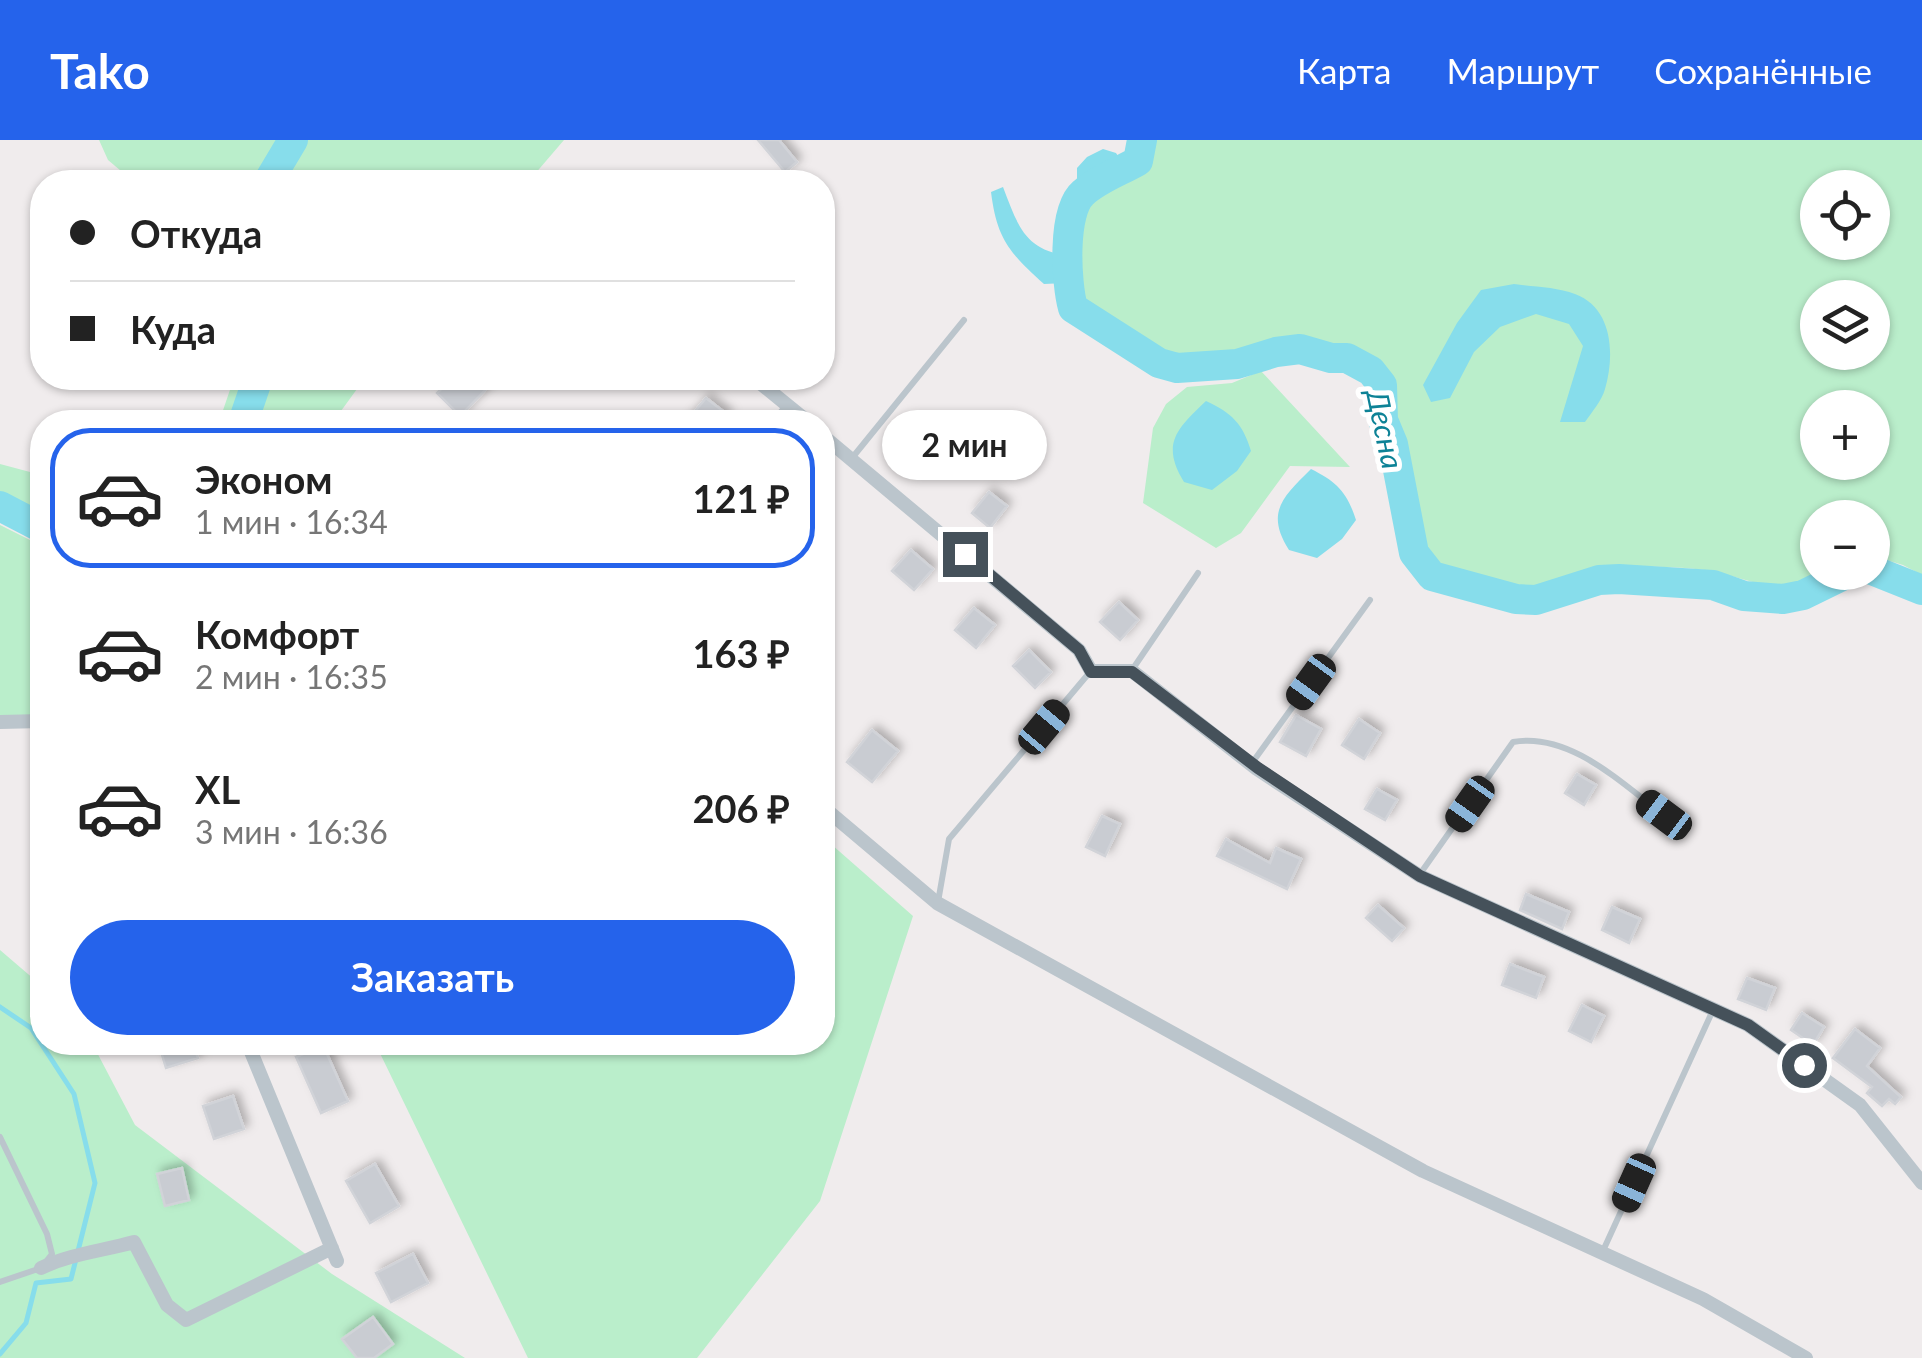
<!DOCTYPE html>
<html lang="ru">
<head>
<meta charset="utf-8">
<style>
	body { margin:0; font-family:Lato,sans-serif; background:#f6f6f6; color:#222; height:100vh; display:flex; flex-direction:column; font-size:38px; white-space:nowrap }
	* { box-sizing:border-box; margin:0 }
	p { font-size:32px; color:#767676 }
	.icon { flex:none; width:55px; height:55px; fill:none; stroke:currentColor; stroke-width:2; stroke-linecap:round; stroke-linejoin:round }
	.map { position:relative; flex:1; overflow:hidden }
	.drawer { position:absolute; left:30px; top:270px; width:805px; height:645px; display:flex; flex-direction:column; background:#fff; border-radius:40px; box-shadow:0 2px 8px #0004 }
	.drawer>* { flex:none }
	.top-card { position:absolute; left:30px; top:30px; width:805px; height:220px; border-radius:40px; box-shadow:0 2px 8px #0004; display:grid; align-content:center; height:220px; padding:0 40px; background:#fff }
	.fabs { position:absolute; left:1800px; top:30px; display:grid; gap:20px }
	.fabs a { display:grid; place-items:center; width:90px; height:90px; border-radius:50%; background:#fff; box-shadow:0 2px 8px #0004; font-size:50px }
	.end { position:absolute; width:45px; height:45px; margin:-22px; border:12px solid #45515a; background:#fff; box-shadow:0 0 0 5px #fff }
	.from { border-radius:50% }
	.bubble { position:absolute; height:70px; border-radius:35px; background:#fff; box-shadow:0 2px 8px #0004; font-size:32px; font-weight:700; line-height:70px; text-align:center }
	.car { position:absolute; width:30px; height:60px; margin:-30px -15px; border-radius:12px; box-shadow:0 0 8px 2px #0007; background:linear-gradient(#222 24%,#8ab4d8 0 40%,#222 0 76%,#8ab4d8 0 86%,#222 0) }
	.top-card b { display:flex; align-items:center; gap:35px; height:95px; font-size:38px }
	.top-card b+b { border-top:2px solid #e0e0e0 }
	.top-card i { width:25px; height:25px; background:#222 }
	ul { padding:18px 0 0; list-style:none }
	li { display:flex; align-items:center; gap:30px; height:140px; margin:0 20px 15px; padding:0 20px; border:5px solid transparent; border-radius:40px }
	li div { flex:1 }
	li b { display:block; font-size:38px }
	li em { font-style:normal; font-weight:700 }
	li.selected { border-color:#2563eb }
	li>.icon { width:90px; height:90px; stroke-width:1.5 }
	.action { display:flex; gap:20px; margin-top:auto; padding:20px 40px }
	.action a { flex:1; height:115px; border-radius:60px; background:#2563eb; color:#fff; font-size:40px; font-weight:700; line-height:115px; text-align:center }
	header { display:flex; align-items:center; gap:60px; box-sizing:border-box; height:140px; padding:0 50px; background:#2563eb; color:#fff }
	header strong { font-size:48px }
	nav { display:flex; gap:55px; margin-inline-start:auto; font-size:35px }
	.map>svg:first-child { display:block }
	.green { fill:#baeecb; fill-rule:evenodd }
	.water { fill:#87ddeb }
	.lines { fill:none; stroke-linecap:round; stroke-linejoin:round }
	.stream { stroke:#87ddeb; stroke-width:5 }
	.river { stroke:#87ddeb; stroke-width:30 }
	.building { fill:#c9ccd2; stroke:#d1d3d8; stroke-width:2.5; filter:url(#shadow) }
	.lane { stroke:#bbc5cc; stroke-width:6 }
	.street { stroke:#bbc5cc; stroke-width:14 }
	.route { stroke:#45515a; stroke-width:12 }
	.labels { text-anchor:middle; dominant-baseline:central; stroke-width:10; stroke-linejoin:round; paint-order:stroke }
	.water-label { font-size:30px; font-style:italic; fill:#0d8296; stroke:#fff }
</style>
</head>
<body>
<header>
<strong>Tako</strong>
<nav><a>Карта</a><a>Маршрут</a><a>Сохранённые</a></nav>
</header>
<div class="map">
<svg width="1922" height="1218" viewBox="0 0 1922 1218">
	<defs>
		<filter id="shadow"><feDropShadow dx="4.5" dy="-4.5" stdDeviation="5" flood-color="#0004"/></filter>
	</defs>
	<rect width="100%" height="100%" fill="#f0eced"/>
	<path class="green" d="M99 0H564L528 42H134L108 20Z
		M1155 0H1922V435L1903 425 1873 416 1872 378H1818L1819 433C1772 455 1762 443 1716 432 1687 426 1653 427 1624 426 1591 424 1567 444 1535 446 1522 448 1448 430 1438 423 1428 414 1425 401 1423 389L1411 395 1409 385 1421 377 1406 301 1397 278 1395 241 1380 220 1350 205H1333L1301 195 1273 198 1234 212 1178 214 1165 210 1084 160C1079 139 1078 85 1090 66 1097 54 1136 37 1150 29ZM1818 48H1872V102H1818ZM1818 158H1872V212H1818ZM1818 268H1872V322H1818Z
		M1261 231 1350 327 1290 326 1241 393 1216 408 1143 363 1153 288 1166 264 1187 247 1232 243Z
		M234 238H365L333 282H219Z
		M0 324 30 332 31 389 0 381Z
		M0 385 42 406V580L0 586Z
		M823 697 913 776 820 1061 697 1218H528L375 903 822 902Z
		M0 810 42 846V902L92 903 135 985 332 1134 465 1218H0Z"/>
	<path class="water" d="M1103 9 1116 13 1126 28 1083 53 1077 39V28L1087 17Z
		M1003 47C1018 86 1024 109 1068 116L1066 143 1044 144C1010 113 997 100 991 52Z
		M1514 144C1533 147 1557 147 1575 154 1613 168 1615 215 1605 249 1602 260 1592 272 1585 282H1560L1583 206 1569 184 1536 174 1500 187 1474 212 1450 258 1431 262 1423 245 1457 183 1481 150Z
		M1206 261C1232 273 1243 284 1251 311L1237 331 1212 350 1184 342C1160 303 1178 288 1206 261Z
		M1311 329C1337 342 1347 352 1356 380L1342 399 1317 418 1289 410C1265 372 1283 357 1311 329Z"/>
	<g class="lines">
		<path class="stream" d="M0 867 31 888 74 954 95 1043 71 1139 36 1143 26 1183 0 1214"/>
		<path class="river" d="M1142 0 1138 21C1121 31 1098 39 1083 53 1062 71 1066 143 1073 168L1159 223 1177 228 1237 224 1276 212 1300 209 1331 218H1347L1371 231 1382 245 1383 280 1393 304 1414 413 1432 436 1516 459 1536 460 1599 440 1619 439 1713 445 1744 456 1783 459 1803 455 1850 432
			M268 42 293 0
			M243 282 258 238
			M0 366 42 388
			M1872 430 1922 450"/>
	</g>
	<path class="building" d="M758 0H779L797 22 785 32Z
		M452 238H497L460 276 437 253Z
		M706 258 728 275 723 282H686Z
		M925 287 945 304 928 325 908 309Z
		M989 352 1007 366 990 388 972 373Z
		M911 410 933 429 914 450 892 431Z
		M1119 462 1138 480 1120 500 1100 482Z
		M974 468 995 485 976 508 955 490Z
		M1029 510 1051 532 1035 548 1013 526Z
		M1296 575 1321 589 1306 616 1280 602Z
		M1359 579 1380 593 1364 619 1342 605Z
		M872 590 898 611 872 642 847 622Z
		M1577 634 1596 645 1584 665 1565 653Z
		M1377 649 1397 660 1385 680 1365 669Z
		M1102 676 1120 684 1105 716 1086 707Z
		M1226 699 1270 723 1276 708 1301 719 1287 749 1217 716Z
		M1526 754 1569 772 1562 789 1520 770Z
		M1378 765 1404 788 1392 801 1366 778Z
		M1612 767 1640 779 1629 803 1602 790Z
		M1510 824 1544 837 1536 858 1502 845Z
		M1747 838 1775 848 1766 870 1738 859Z
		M1582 865 1604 876 1591 902 1569 891Z
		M1802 873 1824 887 1813 905 1791 890Z
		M1855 889 1880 908 1867 926 1901 957 1895 964 1889 959 1882 966 1867 953 1872 947 1833 918Z
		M158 902H192L198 918 166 928Z
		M323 905 348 961 321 973 296 917Z
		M233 956 244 989 214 999 203 966Z
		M375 1024 399 1066 370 1083 346 1041Z
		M182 1028 189 1060 165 1066 157 1034Z
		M413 1114 428 1143 391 1162 376 1133Z
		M373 1177 393 1204 374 1218H357L342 1199Z"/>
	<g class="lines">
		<path class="lane" d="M772 282 786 266
			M852 318 964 180
			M1132 530 1198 433
			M1252 623 1370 460
			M1420 734 1513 602C1570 592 1621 643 1664 675
			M938 762 949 699 1090 532
			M0 997 47 1094 52 1114 41 1128 0 1142
			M1602 1113 1713 870"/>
		<path class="street" d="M754 238 808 282
			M822 295 1079 510 1091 531H1132L1257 629 1420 736 1748 885 1860 965 1922 1043
			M0 582 42 581
			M822 666 937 763 1423 1031 1703 1159 1806 1218
			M247 902 337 1121
			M41 1128C70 1114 102 1111 134 1102L167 1165 186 1180 332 1108"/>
	</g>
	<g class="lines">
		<path class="route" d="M965 414 1079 510 1091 532H1132L1258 628 1420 736 1748 885 1804 925"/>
	</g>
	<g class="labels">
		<g class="water-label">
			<text transform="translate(1386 289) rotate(78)">Десна</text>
		</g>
	</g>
</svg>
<div class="fabs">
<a><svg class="icon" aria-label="locate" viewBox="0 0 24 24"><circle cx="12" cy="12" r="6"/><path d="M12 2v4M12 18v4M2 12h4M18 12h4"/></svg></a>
<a><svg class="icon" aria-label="layers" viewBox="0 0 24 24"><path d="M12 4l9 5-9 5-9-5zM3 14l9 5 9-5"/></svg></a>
<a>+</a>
<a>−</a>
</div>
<i class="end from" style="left:1804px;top:925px"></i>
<i class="end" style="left:965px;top:414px"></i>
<div class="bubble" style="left:882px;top:270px;width:165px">2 мин</div>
<i class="car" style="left:1311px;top:542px;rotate:216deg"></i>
<i class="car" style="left:1044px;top:587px;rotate:40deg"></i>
<i class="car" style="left:1470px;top:664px;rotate:215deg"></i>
<i class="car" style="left:1664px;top:675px;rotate:307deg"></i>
<i class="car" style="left:1634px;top:1043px;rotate:204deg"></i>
<div class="top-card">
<b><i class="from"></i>Откуда</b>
<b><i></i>Куда</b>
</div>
<section class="drawer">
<ul>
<li class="selected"><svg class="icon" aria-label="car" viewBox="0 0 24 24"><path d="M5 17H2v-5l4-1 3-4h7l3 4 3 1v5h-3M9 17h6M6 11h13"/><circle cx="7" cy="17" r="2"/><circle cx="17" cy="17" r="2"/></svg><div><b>Эконом</b><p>1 мин · 16:34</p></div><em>121 ₽</em></li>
<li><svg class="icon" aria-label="car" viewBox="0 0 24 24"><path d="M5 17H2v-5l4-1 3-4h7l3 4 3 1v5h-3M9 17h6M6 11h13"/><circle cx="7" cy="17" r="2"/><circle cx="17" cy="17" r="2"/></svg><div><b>Комфорт</b><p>2 мин · 16:35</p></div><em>163 ₽</em></li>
<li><svg class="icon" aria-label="car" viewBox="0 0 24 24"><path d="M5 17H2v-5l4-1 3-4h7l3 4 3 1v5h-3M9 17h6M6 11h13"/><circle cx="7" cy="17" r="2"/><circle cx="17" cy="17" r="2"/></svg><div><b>XL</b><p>3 мин · 16:36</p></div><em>206 ₽</em></li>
</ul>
<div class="action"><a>Заказать</a></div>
</section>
</div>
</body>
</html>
